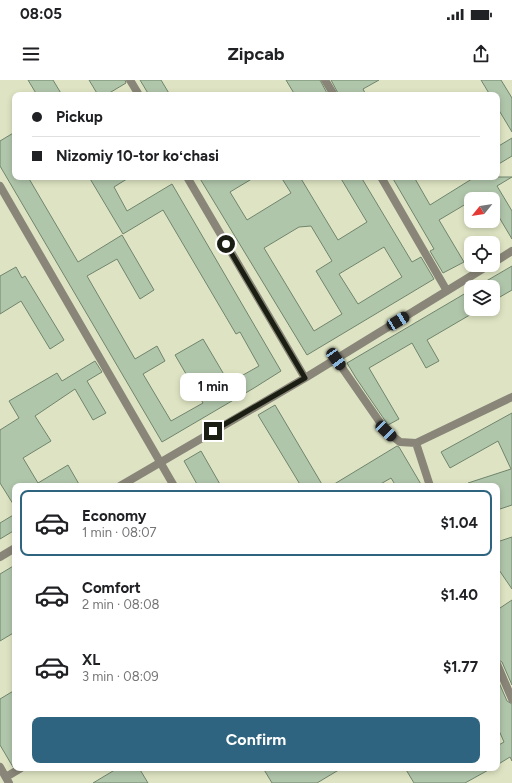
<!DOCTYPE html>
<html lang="en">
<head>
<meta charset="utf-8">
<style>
	body { margin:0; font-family:Figtree,sans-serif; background:#f6f6f6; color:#202124; height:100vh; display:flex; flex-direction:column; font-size:15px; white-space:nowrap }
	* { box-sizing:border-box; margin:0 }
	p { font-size:13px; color:#757577 }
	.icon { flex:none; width:22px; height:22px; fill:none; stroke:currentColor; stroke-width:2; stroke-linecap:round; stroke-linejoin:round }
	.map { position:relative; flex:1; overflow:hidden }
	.side { position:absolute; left:12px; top:403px; width:488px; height:288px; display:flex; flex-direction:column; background:#fff; border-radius:8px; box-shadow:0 2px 6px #0003 }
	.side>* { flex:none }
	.guide { position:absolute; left:12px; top:12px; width:488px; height:88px; border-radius:8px; box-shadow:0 2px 6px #0003; display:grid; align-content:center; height:88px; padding:0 20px; background:#fff }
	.needle { width:26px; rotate:240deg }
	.tools { position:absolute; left:464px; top:112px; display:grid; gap:8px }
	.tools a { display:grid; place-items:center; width:36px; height:36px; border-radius:8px; background:#fff; box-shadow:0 2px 6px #0003; font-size:20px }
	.end { position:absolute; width:18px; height:18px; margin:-9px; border:5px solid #1b1e12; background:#fff; box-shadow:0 0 0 2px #fff }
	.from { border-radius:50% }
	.bubble { position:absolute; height:28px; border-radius:8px; background:#fff; box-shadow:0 2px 6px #0003; font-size:13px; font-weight:700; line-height:28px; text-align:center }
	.car { position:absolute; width:12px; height:24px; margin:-12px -6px; border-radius:5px; box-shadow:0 0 3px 1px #0007; background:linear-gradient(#222 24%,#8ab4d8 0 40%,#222 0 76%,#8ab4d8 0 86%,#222 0) }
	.guide b { display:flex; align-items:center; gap:14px; height:38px; font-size:15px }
	.guide b+b { border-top:1px solid #e0e0e0 }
	.guide i { width:10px; height:10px; background:#202124 }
	ul { padding:7px 0 0; list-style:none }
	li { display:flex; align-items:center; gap:12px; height:66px; margin:0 8px 6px; padding:0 12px; border:2px solid transparent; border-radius:8px }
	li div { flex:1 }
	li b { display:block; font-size:15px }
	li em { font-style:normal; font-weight:700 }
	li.active { border-color:#2e647f }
	li>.icon { width:36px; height:36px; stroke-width:1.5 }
	.button { display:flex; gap:8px; margin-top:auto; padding:8px 20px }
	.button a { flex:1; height:46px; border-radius:8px; background:#2e647f; color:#fff; font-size:16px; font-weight:700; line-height:46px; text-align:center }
	.status { display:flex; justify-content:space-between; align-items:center; height:28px; padding:0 20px; background:#fff; direction:ltr }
	.status svg { height:11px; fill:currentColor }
	header { display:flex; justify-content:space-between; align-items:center; height:52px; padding:0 20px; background:#fff; font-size:18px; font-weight:700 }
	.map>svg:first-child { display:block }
	.building { fill:#b0c6ab; stroke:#70856c; fill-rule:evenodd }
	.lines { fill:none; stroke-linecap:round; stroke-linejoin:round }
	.street { stroke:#898578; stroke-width:8 }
	.route { stroke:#1b1e12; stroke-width:5 }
</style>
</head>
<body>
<div class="status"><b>08:05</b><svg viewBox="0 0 49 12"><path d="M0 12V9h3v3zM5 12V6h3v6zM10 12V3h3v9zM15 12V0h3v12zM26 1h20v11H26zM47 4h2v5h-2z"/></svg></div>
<header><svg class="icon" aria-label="menu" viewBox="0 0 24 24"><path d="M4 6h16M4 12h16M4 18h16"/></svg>Zipcab<svg class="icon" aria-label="share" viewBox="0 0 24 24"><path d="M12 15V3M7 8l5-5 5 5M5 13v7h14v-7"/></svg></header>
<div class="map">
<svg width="512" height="703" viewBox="0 0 512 703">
	<rect width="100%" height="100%" fill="#dee4c3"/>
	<path class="building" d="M28 0H53L62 15H37Z
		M89 0H125L126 3 106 15H98Z
		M140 0H161L170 15H149Z
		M286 0H320L328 15H295Z
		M331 0H379L363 9 366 15H339Z
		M481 0H501L512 18V52L497 27V15H490Z
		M15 52V97H28L78 182 122 155 154 210 140 219 117 179 87 196 135 279 157 266 165 281 143 294 171 341 203 323 175 275 203 259 229 303 259 286 240 252 236 254 163 130 123 154 89 97H130L114 107 127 131 172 104 281 291 254 308 162 362 0 86V61Z
		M512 58V76L497 85V67Z
		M199 97H255L230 112 247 140 291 113 281 97H300L338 160 367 142 340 97H361L412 182 421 177 434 199 307 275ZM311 146 332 181 316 191 342 234 314 251 264 168 299 147ZM384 167 402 197 358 224 339 194Z
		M392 97H414L430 125 475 97H512L497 106 512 131V159L493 127V119H488L485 113 474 119H471V121L439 140 464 182 443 193 430 171 434 169Z
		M512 186V210L493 221V207H476Z
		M16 187 22 198 25 196 64 260 50 269 21 221 0 234V196Z
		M471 210V229H480L427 260 439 281 426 288 412 263 369 288 399 339 388 345 356 298 347 283Z
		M95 281 102 292 87 301 106 333 93 340 75 309 35 336 51 361 23 378 38 403 68 385 80 406H15V427L0 403V350L19 338 9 321 57 293 62 301Z
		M275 325 323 406H301L258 335Z
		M512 333V425L497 430V406H468V403L511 389 498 361 450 388 441 372Z
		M397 366 399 367 422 406H396L391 398 377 406H331Z
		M201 371 221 406H198L184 381Z
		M15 434V450L0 459V443Z
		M512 457V509L497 487V462Z
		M15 485V552L0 561V494Z
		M512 520V605L502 582 497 579V530Z
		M497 598 507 621 512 624V681L510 677 497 685V666L504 662 497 646Z
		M15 610V685L13 687 0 665V619Z
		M118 688H139L148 703H93Z
		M263 688H342L317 703H272Z
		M405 688H492L465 703H414Z"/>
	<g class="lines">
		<path class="street" d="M130 0 139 15
			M325 0 334 15
			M187 97 305 298
			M381 97 447 211
			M0 106 174 406
			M493 183 512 171
			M336 279 386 351 400 362 416 363
			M120 406 305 298 489 185
			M430 406 416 363 512 317
			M0 477 15 468
			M497 584 512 619
			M0 687 9 703
			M6 697 21 688"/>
	</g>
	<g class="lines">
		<path class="route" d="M213 351 305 298 226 164"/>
	</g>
</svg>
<div class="tools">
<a><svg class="needle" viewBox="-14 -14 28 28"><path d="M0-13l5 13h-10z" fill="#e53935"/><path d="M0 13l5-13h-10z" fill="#757577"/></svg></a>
<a><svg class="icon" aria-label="locate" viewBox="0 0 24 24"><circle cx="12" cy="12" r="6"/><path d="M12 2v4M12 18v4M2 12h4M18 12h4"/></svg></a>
<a><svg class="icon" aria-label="layers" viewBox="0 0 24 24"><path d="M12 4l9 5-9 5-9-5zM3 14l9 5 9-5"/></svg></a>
</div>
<i class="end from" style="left:226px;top:164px"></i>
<i class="end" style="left:213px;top:351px"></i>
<div class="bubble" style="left:180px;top:293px;width:66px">1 min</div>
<i class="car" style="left:398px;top:241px;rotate:59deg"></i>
<i class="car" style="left:336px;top:279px;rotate:145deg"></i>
<i class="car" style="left:386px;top:351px;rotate:134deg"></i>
<div class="guide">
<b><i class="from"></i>Pickup</b>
<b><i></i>Nizomiy 10-tor koʻchasi</b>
</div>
<section class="side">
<ul>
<li class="active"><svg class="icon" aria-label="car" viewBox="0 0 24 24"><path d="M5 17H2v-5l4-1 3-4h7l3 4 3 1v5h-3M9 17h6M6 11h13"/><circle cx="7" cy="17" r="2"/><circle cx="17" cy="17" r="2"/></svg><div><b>Economy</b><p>1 min · 08:07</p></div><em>$1.04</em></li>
<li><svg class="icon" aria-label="car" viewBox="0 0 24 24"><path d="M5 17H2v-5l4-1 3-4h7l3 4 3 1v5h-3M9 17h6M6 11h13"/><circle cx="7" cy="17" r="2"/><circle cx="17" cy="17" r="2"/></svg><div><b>Comfort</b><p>2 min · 08:08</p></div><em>$1.40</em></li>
<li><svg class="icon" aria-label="car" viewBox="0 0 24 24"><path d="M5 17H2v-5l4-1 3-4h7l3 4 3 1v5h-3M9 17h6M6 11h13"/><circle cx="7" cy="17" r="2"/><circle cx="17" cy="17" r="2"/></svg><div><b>XL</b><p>3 min · 08:09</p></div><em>$1.77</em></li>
</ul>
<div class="button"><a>Confirm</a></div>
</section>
</div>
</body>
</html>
